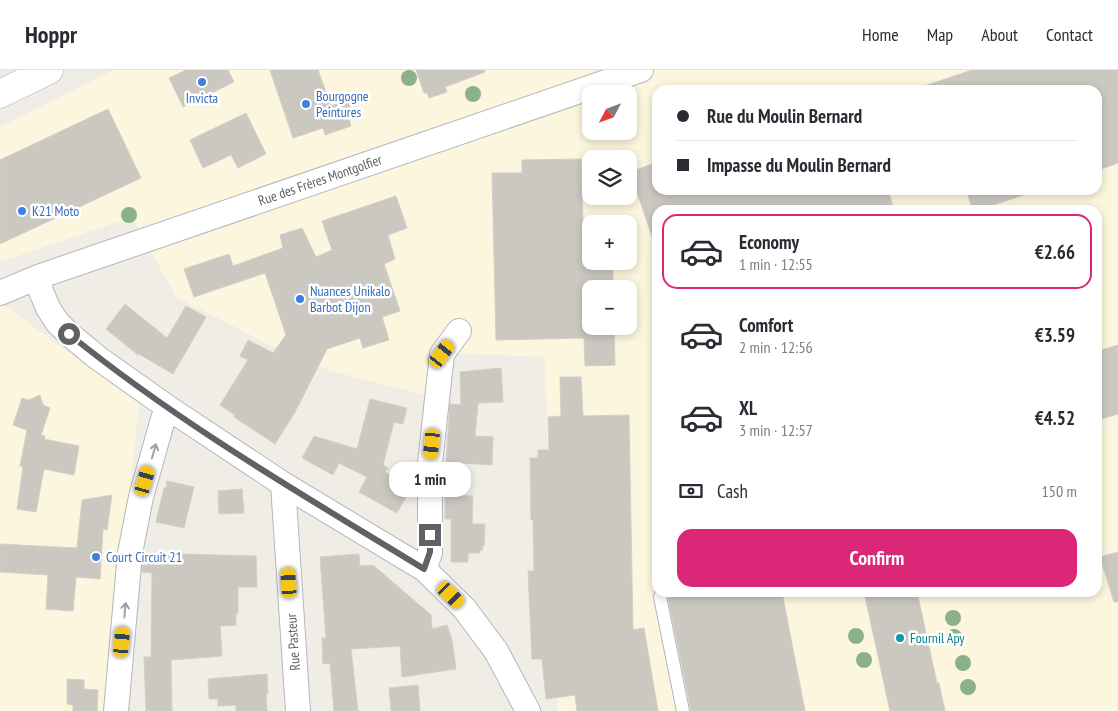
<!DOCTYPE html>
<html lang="en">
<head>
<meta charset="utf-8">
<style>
	body { margin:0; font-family:"PT Sans Narrow",sans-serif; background:#f7f7f7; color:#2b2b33; height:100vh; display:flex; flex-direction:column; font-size:19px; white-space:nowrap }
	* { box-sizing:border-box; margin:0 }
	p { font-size:16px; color:#7c7c81 }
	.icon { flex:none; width:28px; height:28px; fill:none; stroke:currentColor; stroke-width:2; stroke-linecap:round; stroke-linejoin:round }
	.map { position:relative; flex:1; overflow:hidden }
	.panel { position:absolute; left:652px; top:135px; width:450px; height:392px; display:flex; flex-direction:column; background:#fff; border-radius:15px; box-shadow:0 2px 8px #0003 }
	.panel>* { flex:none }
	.guide { position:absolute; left:652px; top:15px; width:450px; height:110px; border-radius:15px; box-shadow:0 2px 8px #0003; display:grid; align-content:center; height:110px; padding:0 25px; background:#fff }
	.needle { width:32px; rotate:229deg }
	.fabs { position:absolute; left:582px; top:15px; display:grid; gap:10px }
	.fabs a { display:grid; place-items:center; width:55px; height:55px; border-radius:10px; background:#fff; box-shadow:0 2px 8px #0003; font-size:25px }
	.end { position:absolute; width:22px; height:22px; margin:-11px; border:6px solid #5e6165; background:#fff; box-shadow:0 0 0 2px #fff }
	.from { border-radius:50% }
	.bubble { position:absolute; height:35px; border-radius:15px; background:#fff; box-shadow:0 2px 8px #0003; font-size:16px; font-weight:700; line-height:35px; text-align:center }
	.car { position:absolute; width:15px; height:30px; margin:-15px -8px; border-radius:6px; box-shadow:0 0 4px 1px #0007; background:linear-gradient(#f5c518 24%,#345 0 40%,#f5c518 0 76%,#345 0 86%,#f5c518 0) }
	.guide b { display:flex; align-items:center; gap:18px; height:48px; font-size:19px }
	.guide b+b { border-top:1px solid #e1e1e2 }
	.guide i { width:12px; height:12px; background:#2b2b33 }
	ul { padding:9px 0 0; list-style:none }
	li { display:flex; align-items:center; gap:15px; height:75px; margin:0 10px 8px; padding:0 15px; border:2px solid transparent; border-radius:15px }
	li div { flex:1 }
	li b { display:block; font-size:19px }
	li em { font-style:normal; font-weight:700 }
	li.active { border-color:#db2777 }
	li>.icon { width:45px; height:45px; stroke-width:1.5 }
	.pay { display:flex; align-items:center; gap:12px; height:55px; padding:0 25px; font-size:19px }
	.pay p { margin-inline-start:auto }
	.cta { display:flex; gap:10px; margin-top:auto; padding:10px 25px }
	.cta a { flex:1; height:58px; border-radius:15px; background:#db2777; color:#fff; font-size:20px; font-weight:700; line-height:58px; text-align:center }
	header { display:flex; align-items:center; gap:30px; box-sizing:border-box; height:70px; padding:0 25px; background:#fff; border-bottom:1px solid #e1e1e2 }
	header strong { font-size:24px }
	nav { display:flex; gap:28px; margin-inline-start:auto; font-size:18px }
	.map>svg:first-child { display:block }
	.commercial { fill:#fcf6de; fill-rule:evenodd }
	.building { fill:#cbc8c2; stroke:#d3cfc5 }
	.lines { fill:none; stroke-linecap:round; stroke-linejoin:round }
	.service-casing { stroke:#b3b6ba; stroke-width:14 }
	.minor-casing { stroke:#b3b6ba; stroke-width:26 }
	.secondary-casing { stroke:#b2b5ba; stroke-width:29 }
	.service { stroke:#fff; stroke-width:12 }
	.minor { stroke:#fff; stroke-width:24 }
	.secondary { stroke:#fff; stroke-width:28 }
	.tree { fill:#8bb18b }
	.oneway { stroke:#9ea0a3 }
	.route { stroke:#5e6165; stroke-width:6 }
	.shop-dot { fill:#3f7fe0; stroke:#fff; stroke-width:2 }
	.culture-dot { fill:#0f9aa8; stroke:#fff; stroke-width:2 }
	.labels { text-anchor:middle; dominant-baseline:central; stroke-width:5; stroke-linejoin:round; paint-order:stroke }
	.shop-label { font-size:14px; fill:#366cbe; stroke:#fff; text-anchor:start }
	.street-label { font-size:14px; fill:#5e6165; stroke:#fff }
	.culture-label { font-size:14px; fill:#0d838f; stroke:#fff; text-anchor:start }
</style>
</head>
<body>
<header>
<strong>Hoppr</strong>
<nav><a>Home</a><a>Map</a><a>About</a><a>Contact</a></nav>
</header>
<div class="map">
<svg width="1118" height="641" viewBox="0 0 1118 641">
	<rect width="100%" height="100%" fill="#efede6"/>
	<path class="commercial" d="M114 0H1118V641H558L553 590 545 287 445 283 441 329 331 301 284 282 176 227 132 147 0 192V57ZM658 20H1098V120H658ZM591 24H629V61H591ZM591 89H629V126H591ZM658 140H1098V522H658ZM591 154H629V191H591ZM591 219H629V256H591Z
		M0 232 139 334 107 641H0Z"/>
	<path class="building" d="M186 0H228L234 12 183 37 169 8Z
		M270 0H318L331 36 348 30 353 47 349 49 351 56 325 65 323 58 293 68Z
		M416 0H485V2L445 17 447 22 429 28 427 23H424Z
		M972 0H1118V93L1098 100V20H922L921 17Z
		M108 39 141 108 0 174V90Z
		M246 43 266 84 238 98 231 85 203 98 190 70Z
		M581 89 583 157H591V191H613V219H591V256H614L615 295 585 296 584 268 496 270 492 103H522V90Z
		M658 92V120H888L894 140H658V175H655L630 102Z
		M966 120H1029V123L979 140H973Z
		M396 126 407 158 388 165 395 189 384 194 400 241 382 247 389 270 363 278 360 268 327 279 295 342 275 374 234 347 235 345 220 335 248 290 240 286 248 270 273 283 286 265 265 203 194 227 184 199 229 184 233 196 283 178 280 165 302 158 316 187 332 180 322 151Z
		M125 234 167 268 186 236 206 247 173 304 139 284 138 285 106 259Z
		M1118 275V344L1098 350V281Z
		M501 298 503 332 478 333 475 366 493 367 492 395 446 392 450 334 461 335 460 302Z
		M560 307H581L583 346 629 345 633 560 644 558 658 641H577L575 625 546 629 542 589H532L528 501H534L533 450H531L530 388H538V380H549L548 347 561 346Z
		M40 325 43 335 50 338 41 365 45 366 44 369 79 376 74 405 44 399 36 442 17 439 23 397 20 396 27 360 13 355 22 328 29 330Z
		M370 329 407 338 403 354 394 352 383 395 388 398 385 402 412 416 397 443 359 422 367 407 339 393 333 405 302 388 314 366 357 379Z
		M167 411 194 417 184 458 156 452 164 418H166Z
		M242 419 244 443 219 444 218 421Z
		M112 425 107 460 103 459 100 509 76 507 73 541 46 539 48 505 0 502V474L77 478 82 430Z
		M445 425 473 426 472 454H485L484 476H482L483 480H480V483H468V492H451V449H445Z
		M1118 482V532H1114L1100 487Z
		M144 483 256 486 257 517H238V542L236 545V555L220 556 222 586 171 590 172 641H146L144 587H151L152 503 142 502Z
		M359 484 360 496 373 495 431 545 432 559 447 555 452 570 456 599 402 607 400 576 351 579 358 641H334L330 593 323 594 322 568H326L320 487Z
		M689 522H782L805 641H691L668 528Z
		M864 522H917L937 613H939L945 641H890Z
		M267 604 268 624H266L267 641H236V635L218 636V629H209L208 609Z
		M67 609 84 610V619L98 620 97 641H73V635L67 634Z
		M418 615 420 641H391L389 618Z"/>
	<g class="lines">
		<defs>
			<path id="service" d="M662 522 660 527 683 641"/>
			<path id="minor" d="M38 207 41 221 48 238 57 252 69 264 98 288 170 339 283 414 424 499 464 538 496 581 528 641
				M0 223 38 207 641 0
				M283 414 298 641
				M424 499 430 483V393L442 284 459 261
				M116 641 130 483 141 427 163 349 170 339"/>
			<path id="secondary" d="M0 24 49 0"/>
		</defs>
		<use href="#service" class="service-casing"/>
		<use href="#minor" class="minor-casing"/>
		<use href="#secondary" class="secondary-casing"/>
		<use href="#service" class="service"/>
		<use href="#minor" class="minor"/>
		<use href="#secondary" class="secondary"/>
	</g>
	<g class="tree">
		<circle cx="409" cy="8" r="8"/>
		<circle cx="473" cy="24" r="8"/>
		<circle cx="129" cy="145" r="8"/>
		<circle cx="953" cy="548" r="8"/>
		<circle cx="856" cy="566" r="8"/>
		<circle cx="954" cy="567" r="8"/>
		<circle cx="864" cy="590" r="8"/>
		<circle cx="963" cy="593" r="8"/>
		<circle cx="968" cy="617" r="8"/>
	</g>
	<defs><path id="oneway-shaft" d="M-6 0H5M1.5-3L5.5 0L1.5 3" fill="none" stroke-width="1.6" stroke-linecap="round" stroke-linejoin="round" transform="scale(1.25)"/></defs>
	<g class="oneway">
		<use href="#oneway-shaft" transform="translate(154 381) rotate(-74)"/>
		<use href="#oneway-shaft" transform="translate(125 540) rotate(-85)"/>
	</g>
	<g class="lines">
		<path class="route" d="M69 264C180 354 303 425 424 499L430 482V465"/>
	</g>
	<g class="shop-dot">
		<circle cx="202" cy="12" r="5"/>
		<circle cx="306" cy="34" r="5"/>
		<circle cx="22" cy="141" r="5"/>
		<circle cx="300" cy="229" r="5"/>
		<circle cx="96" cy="487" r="5"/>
	</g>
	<circle class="culture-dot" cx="900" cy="568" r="5"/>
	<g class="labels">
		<g class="shop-label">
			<text x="316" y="26">Bourgogne<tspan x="316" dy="16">Peintures</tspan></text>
			<text x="202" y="28" text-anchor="middle">Invicta</text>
			<text x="32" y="141">K21 Moto</text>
			<text x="310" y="221">Nuances Unikalo<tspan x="310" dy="16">Barbot Dijon</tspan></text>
			<text x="106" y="487">Court Circuit 21</text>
		</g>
		<g class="street-label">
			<text transform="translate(320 110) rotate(-19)">Rue des Frères Montgolfier</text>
			<text transform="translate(293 572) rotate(-94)">Rue Pasteur</text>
		</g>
		<g class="culture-label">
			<text x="910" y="568">Fournil Apy</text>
		</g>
	</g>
</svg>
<div class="fabs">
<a><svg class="needle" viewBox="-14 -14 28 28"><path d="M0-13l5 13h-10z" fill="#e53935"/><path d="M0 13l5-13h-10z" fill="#7c7c81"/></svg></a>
<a><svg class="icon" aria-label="layers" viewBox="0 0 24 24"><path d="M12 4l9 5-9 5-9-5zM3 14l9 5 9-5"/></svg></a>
<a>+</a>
<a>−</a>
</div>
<i class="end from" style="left:69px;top:264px"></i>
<i class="end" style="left:430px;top:465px"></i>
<div class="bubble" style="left:389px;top:392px;width:82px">1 min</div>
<i class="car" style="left:442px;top:284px;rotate:37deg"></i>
<i class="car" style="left:432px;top:374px;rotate:186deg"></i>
<i class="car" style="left:145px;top:411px;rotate:16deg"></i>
<i class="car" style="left:289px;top:513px;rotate:356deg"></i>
<i class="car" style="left:451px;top:525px;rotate:134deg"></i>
<i class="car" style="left:122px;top:572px;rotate:5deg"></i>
<div class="guide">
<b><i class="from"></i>Rue du Moulin Bernard</b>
<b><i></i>Impasse du Moulin Bernard</b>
</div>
<section class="panel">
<ul>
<li class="active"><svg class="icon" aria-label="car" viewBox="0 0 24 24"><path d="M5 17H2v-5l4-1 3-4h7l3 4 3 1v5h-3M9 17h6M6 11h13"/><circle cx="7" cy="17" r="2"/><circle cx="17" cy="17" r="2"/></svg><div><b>Economy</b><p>1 min · 12:55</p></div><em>€2.66</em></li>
<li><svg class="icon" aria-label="car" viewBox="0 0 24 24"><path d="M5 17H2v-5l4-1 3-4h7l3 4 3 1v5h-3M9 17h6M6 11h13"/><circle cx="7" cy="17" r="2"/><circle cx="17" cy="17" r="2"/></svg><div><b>Comfort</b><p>2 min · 12:56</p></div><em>€3.59</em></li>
<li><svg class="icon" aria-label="car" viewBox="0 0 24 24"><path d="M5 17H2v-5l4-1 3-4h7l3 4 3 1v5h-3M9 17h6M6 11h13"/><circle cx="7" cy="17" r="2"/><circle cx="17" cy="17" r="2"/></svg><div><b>XL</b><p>3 min · 12:57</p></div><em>€4.52</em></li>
</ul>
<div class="pay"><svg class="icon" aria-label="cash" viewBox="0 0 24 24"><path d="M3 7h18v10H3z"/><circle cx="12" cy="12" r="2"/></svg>Cash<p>150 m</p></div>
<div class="cta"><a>Confirm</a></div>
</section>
</div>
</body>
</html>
